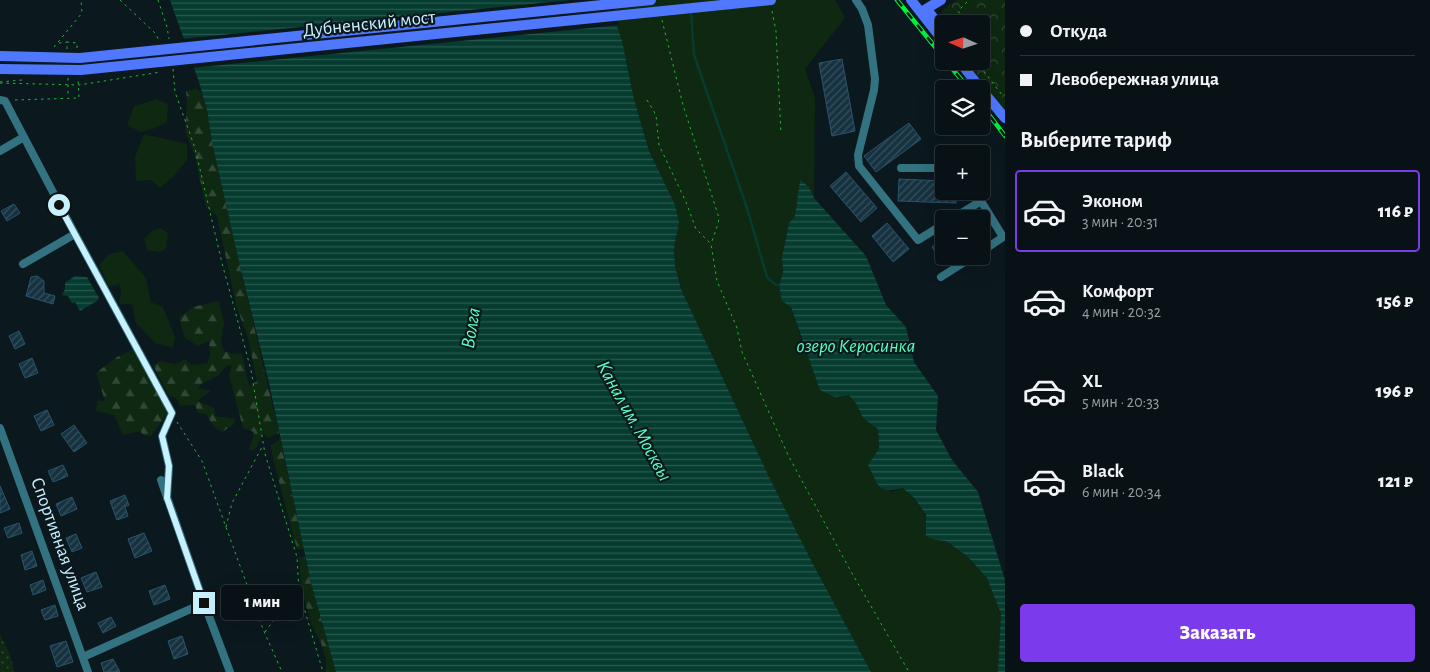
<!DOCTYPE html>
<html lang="ru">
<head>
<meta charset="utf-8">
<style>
	body { margin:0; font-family:"Alegreya Sans",sans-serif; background:#111b1f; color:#f1f3f6; height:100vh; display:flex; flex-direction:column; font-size:19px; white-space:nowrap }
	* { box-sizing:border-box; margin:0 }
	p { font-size:16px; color:#989ea1 }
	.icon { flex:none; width:28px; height:28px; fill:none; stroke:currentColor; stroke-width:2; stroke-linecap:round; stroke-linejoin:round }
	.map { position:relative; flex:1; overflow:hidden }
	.details { display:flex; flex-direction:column; background:#081216; width:425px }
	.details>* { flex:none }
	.hud { display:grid; align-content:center; height:110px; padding:0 15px; background:#081216 }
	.needle { width:32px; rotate:273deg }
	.controls { position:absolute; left:935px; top:15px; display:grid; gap:10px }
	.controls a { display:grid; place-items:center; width:55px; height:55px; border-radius:5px; background:#081216; box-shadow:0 5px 20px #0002,0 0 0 1px #293235; font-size:25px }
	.end { position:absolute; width:22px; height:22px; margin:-11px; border:6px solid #c8f1ff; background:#111; box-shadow:0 0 0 2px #111 }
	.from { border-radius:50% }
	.bubble { position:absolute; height:35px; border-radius:5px; background:#081216; box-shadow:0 5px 20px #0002,0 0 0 1px #293235; font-size:16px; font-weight:800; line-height:35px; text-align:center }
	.hud b { display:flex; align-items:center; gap:18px; height:48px; font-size:19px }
	.hud b+b { border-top:1px solid #293235 }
	.hud i { width:12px; height:12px; background:#f1f3f6 }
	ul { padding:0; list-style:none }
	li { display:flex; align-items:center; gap:15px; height:82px; margin:0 10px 8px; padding:0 5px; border:2px solid transparent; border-radius:5px }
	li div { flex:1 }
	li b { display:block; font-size:19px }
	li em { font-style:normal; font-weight:800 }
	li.current { border-color:#7c3aed }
	li>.icon { width:45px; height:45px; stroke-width:1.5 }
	h2 { padding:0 15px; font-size:22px; line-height:60px }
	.cta { display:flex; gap:10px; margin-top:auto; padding:10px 15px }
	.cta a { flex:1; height:58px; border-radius:5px; background:#7c3aed; color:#fff; font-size:20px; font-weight:800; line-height:58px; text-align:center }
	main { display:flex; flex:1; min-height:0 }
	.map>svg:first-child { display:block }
	.grass { fill:#0e2811 }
	.forest { fill:url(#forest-firs) }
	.park { fill:url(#park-crowns) }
	.garden { fill:url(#garden-dots) }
	.water { fill:url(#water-rules) }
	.pier { fill:#0b181e }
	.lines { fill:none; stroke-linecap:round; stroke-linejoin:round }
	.stream { stroke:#063c30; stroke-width:2.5 }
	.building { fill:url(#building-hatch); stroke:#27556d }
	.path { stroke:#27b432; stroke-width:1; stroke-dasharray:2.5 4; stroke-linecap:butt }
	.minor { stroke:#337280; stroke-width:8 }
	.major { stroke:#4f78ff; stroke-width:10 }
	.rail-casing { stroke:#00f33b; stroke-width:4.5 }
	.rail { stroke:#0b181e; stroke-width:2.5; stroke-dasharray:8; stroke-linecap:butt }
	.major-bridge { stroke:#4f78ff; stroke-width:10 }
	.route { stroke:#c8f1ff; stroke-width:6 }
	.labels { text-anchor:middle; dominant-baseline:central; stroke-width:4.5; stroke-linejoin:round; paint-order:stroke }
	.street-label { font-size:19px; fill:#c8f1ff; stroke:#0b181e }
	.water-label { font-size:20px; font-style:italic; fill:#56ffbd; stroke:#0b181e }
</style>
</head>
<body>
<main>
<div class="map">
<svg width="1005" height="672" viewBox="0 0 1005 672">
	<defs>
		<pattern id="forest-firs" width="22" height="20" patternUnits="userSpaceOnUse" patternTransform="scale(1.25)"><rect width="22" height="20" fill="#0e2811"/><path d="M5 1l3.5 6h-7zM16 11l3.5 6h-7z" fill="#304835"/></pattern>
		<pattern id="park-crowns" width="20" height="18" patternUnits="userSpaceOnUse" patternTransform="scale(1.25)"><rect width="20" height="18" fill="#0e2811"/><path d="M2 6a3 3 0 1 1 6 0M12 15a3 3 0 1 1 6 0" fill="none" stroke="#304835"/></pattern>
		<pattern id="garden-dots" width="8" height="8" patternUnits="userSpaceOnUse" patternTransform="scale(1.25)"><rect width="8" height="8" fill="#0e2811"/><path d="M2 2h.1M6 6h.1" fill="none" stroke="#304835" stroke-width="1.8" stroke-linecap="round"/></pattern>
		<pattern id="water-rules" width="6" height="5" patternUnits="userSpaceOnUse" patternTransform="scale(1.25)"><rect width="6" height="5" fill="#063c30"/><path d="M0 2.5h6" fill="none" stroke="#29594f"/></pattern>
		<pattern id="building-hatch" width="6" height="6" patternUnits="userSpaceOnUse" patternTransform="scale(1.25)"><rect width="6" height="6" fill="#163240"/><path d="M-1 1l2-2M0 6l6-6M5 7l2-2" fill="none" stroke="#36505d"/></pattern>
	</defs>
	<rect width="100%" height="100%" fill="#0b181e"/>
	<path class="grass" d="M608 0H835L845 18 805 69 815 98 814 198 809 187 800 181 795 216 789 223 782 256 783 273 779 285 791 307 805 351 835 396 849 395 857 405 863 418 878 429 879 449 890 492 903 488C920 503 928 519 936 540L946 541 967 556 987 578 1005 625V672H871L868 667 814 566 769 477 681 289 675 266 674 249 677 235 659 175 649 151 634 99 627 64Z
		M157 99 168 104 167 122 153 129 141 132 127 125 134 106Z
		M144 134 187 144V160L174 176 160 188 151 180 136 181 135 157Z
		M160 228 168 233 166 249 159 252 147 250 144 239 152 231Z
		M123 251 146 278 151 302 163 307 175 337 173 348 155 343 136 323 132 304H119L121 291 119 284 109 287 99 265 109 254Z"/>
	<path class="forest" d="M196 89 202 93 207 110 213 147 239 262 279 433 269 438 263 434 255 450H249L254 432 243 428 229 375 232 365 226 366 218 376 201 384 198 388 211 391 197 401 214 408 215 416 235 419 233 425 222 432 214 427 206 414 198 413 195 405 180 406 176 398 169 396 153 365 160 361 175 364 186 359 191 365 207 363 210 355 209 341 198 346 185 338 179 318 193 307 219 301 224 323 221 341 224 351 233 354 242 353 249 386 257 381 248 338 236 305 217 216 206 208 195 156 185 131 187 103 186 91Z
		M134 349 169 411 151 436H144L140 431 123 435 114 415 96 411 98 401H105L96 373 117 357Z
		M280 439 304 549H297L273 459 271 446Z
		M299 557H305L311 583 336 672H326V660L321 643 312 626 301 588Z"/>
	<path class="park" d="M957 0H1005V110L975 72 968 61H981V24H945C936 12 947 6 957 0Z"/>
	<path class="garden" d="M0 634 11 657 14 672H0Z"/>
	<path class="water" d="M170 0H608L622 41 634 99 649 151 675 205 679 222 674 249 675 266 681 289 769 477 814 566 871 672H336L311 583 269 383 239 262 213 147 207 110 199 82Z
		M800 180 809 187 814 198 866 256 886 305 906 327 914 362 938 396 936 430 952 460 978 492 1005 580V672H998L1001 614 987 578 967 556 946 541 936 540 926 536V515L914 498 903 488C877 494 879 486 868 465L879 449 878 429 863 418 857 405 849 395 835 397 820 390 791 307 782 301 779 285 783 273 782 257 789 223 795 216Z
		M75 276 87 277 99 298 97 301 80 311 75 302 72 303 68 296 62 295 65 289V283Z"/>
	<path class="pier" d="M571 0H611L619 25 191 68 181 39Z"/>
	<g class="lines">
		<path class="stream" d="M691 11 694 55 747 208 767 277 776 285H779"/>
	</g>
	<path class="building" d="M842 59 855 131 832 136 819 63Z
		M909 123 921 139 876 172 864 156Z
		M846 172 877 208 861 222 830 186Z
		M899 179 944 181V191H956V203L898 201Z
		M14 204 20 213 7 221 1 211Z
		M887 223 909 249 893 262 872 236Z
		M944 238V266L932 247Z
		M37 276 44 281V293L55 296 53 304 26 296 31 277Z
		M19 331 25 344 15 349 9 336Z
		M32 358 38 373 25 378 19 364Z
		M47 410 54 425 41 431 34 416Z
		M74 425 87 443 74 452 61 434Z
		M63 465 68 476 53 482 48 471Z
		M0 486 10 509 0 513Z
		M125 495 129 505 125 507 128 516 117 520 110 501Z
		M72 497 77 509 61 516 56 504Z
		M19 523 22 533 8 538 4 528Z
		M144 533 152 551 135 558 128 539Z
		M76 534 82 548 72 552 66 538Z
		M32 551 37 566 25 570 21 555Z
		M96 572 102 587 87 592 81 578Z
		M43 580 46 590 33 595 30 585Z
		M165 585 170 599 154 605 149 591Z
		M55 605 58 616 45 620 41 610Z
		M111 617 116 626 103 633 98 623Z
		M182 636 188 654 174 659 168 641Z
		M66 641 73 662 57 667 50 646Z
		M113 659 120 672H104L101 663Z"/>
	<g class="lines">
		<path class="path" d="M120 0 156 34 159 41
			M158 0 167 27 169 39
			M772 11 776 31 781 134
			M662 20 683 105 719 218 718 224 711 244
			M967 24 958 11 969 0
			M59 43 67 42
			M54 47 82 13 81 0
			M67 49V42L77 43V49
			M976 61 1002 95 1005 96
			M173 69 175 92 195 148 222 263 251 370 265 454 297 557 299 591 323 672
			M68 78V97
			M0 82 22 80 23 79
			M0 83 79 85 161 72
			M15 100 79 98 78 78
			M647 100 656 115 659 145 686 202 696 229 711 244 717 281 737 328 742 352 788 455 849 568 909 672
			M177 422 202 461 263 629 282 672
			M226 527 232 503 262 447
			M265 632 298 587"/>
		<path class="minor" d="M856 0 862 9 868 25 875 79 874 90 858 155 859 166 918 240 944 224
			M0 100 5 101 75 234 172 413 162 436 169 466 167 498
			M0 151 24 137
			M901 168H944
			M975 191 981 201
			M952 219 981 201 1003 237 981 252
			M23 264 75 234
			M941 277 974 256
			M0 428 88 672
			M161 480 204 603 230 672
			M83 657 204 603"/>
		<path class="major" d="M911 0 944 42
			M926 9 941 0
			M929 12 944 31
			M959 61 981 89
			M981 89 1005 118"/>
		<defs>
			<path id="rail" d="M897 0 944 58
				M946 61 969 89
				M981 104 1005 136"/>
		</defs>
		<use href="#rail" class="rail-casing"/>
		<use href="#rail" class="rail"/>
		<path class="major-bridge" d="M0 56 80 58 651 0
			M0 69 81 70 771 0"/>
	</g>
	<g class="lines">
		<path class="route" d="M59 205 172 413 162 436 169 466 167 498 204 603"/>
	</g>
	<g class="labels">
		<g class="street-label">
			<text transform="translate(369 24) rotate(-6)">Дубненский мост</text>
			<text transform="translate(60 544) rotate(70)">Спортивная улица</text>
		</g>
		<g class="water-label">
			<text transform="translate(471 328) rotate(-81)">Волга</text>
			<text x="856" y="346">озеро Керосинка</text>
			<text transform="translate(634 421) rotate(61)">Канал им. Москвы</text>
		</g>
	</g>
</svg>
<div class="controls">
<a><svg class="needle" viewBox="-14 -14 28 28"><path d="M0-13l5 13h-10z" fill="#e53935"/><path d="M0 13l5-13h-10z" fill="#989ea1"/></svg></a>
<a><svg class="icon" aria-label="layers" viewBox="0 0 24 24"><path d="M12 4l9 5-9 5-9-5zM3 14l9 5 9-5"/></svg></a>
<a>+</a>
<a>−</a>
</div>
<i class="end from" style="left:59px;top:205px"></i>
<i class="end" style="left:204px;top:603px"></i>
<div class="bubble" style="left:221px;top:585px;width:82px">1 мин</div>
</div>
<section class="details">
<div class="hud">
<b><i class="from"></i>Откуда</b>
<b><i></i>Левобережная улица</b>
</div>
<h2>Выберите тариф</h2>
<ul>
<li class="current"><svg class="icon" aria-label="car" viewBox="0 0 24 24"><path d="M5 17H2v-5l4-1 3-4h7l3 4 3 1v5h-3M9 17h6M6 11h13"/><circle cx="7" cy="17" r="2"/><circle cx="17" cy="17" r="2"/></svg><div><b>Эконом</b><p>3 мин · 20:31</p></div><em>116 ₽</em></li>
<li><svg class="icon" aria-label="car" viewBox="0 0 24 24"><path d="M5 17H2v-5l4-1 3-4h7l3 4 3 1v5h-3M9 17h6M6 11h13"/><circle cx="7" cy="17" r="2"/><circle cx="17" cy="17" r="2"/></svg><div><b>Комфорт</b><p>4 мин · 20:32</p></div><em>156 ₽</em></li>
<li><svg class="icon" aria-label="car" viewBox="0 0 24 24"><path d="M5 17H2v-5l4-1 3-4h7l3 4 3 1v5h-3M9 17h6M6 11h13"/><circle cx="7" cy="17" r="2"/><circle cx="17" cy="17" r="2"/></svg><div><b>XL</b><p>5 мин · 20:33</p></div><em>196 ₽</em></li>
<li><svg class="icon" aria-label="car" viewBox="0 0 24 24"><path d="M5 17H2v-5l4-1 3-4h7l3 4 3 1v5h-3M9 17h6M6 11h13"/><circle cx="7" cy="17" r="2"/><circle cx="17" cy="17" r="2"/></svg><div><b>Black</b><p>6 мин · 20:34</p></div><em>121 ₽</em></li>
</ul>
<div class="cta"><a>Заказать</a></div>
</section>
</main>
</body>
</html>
